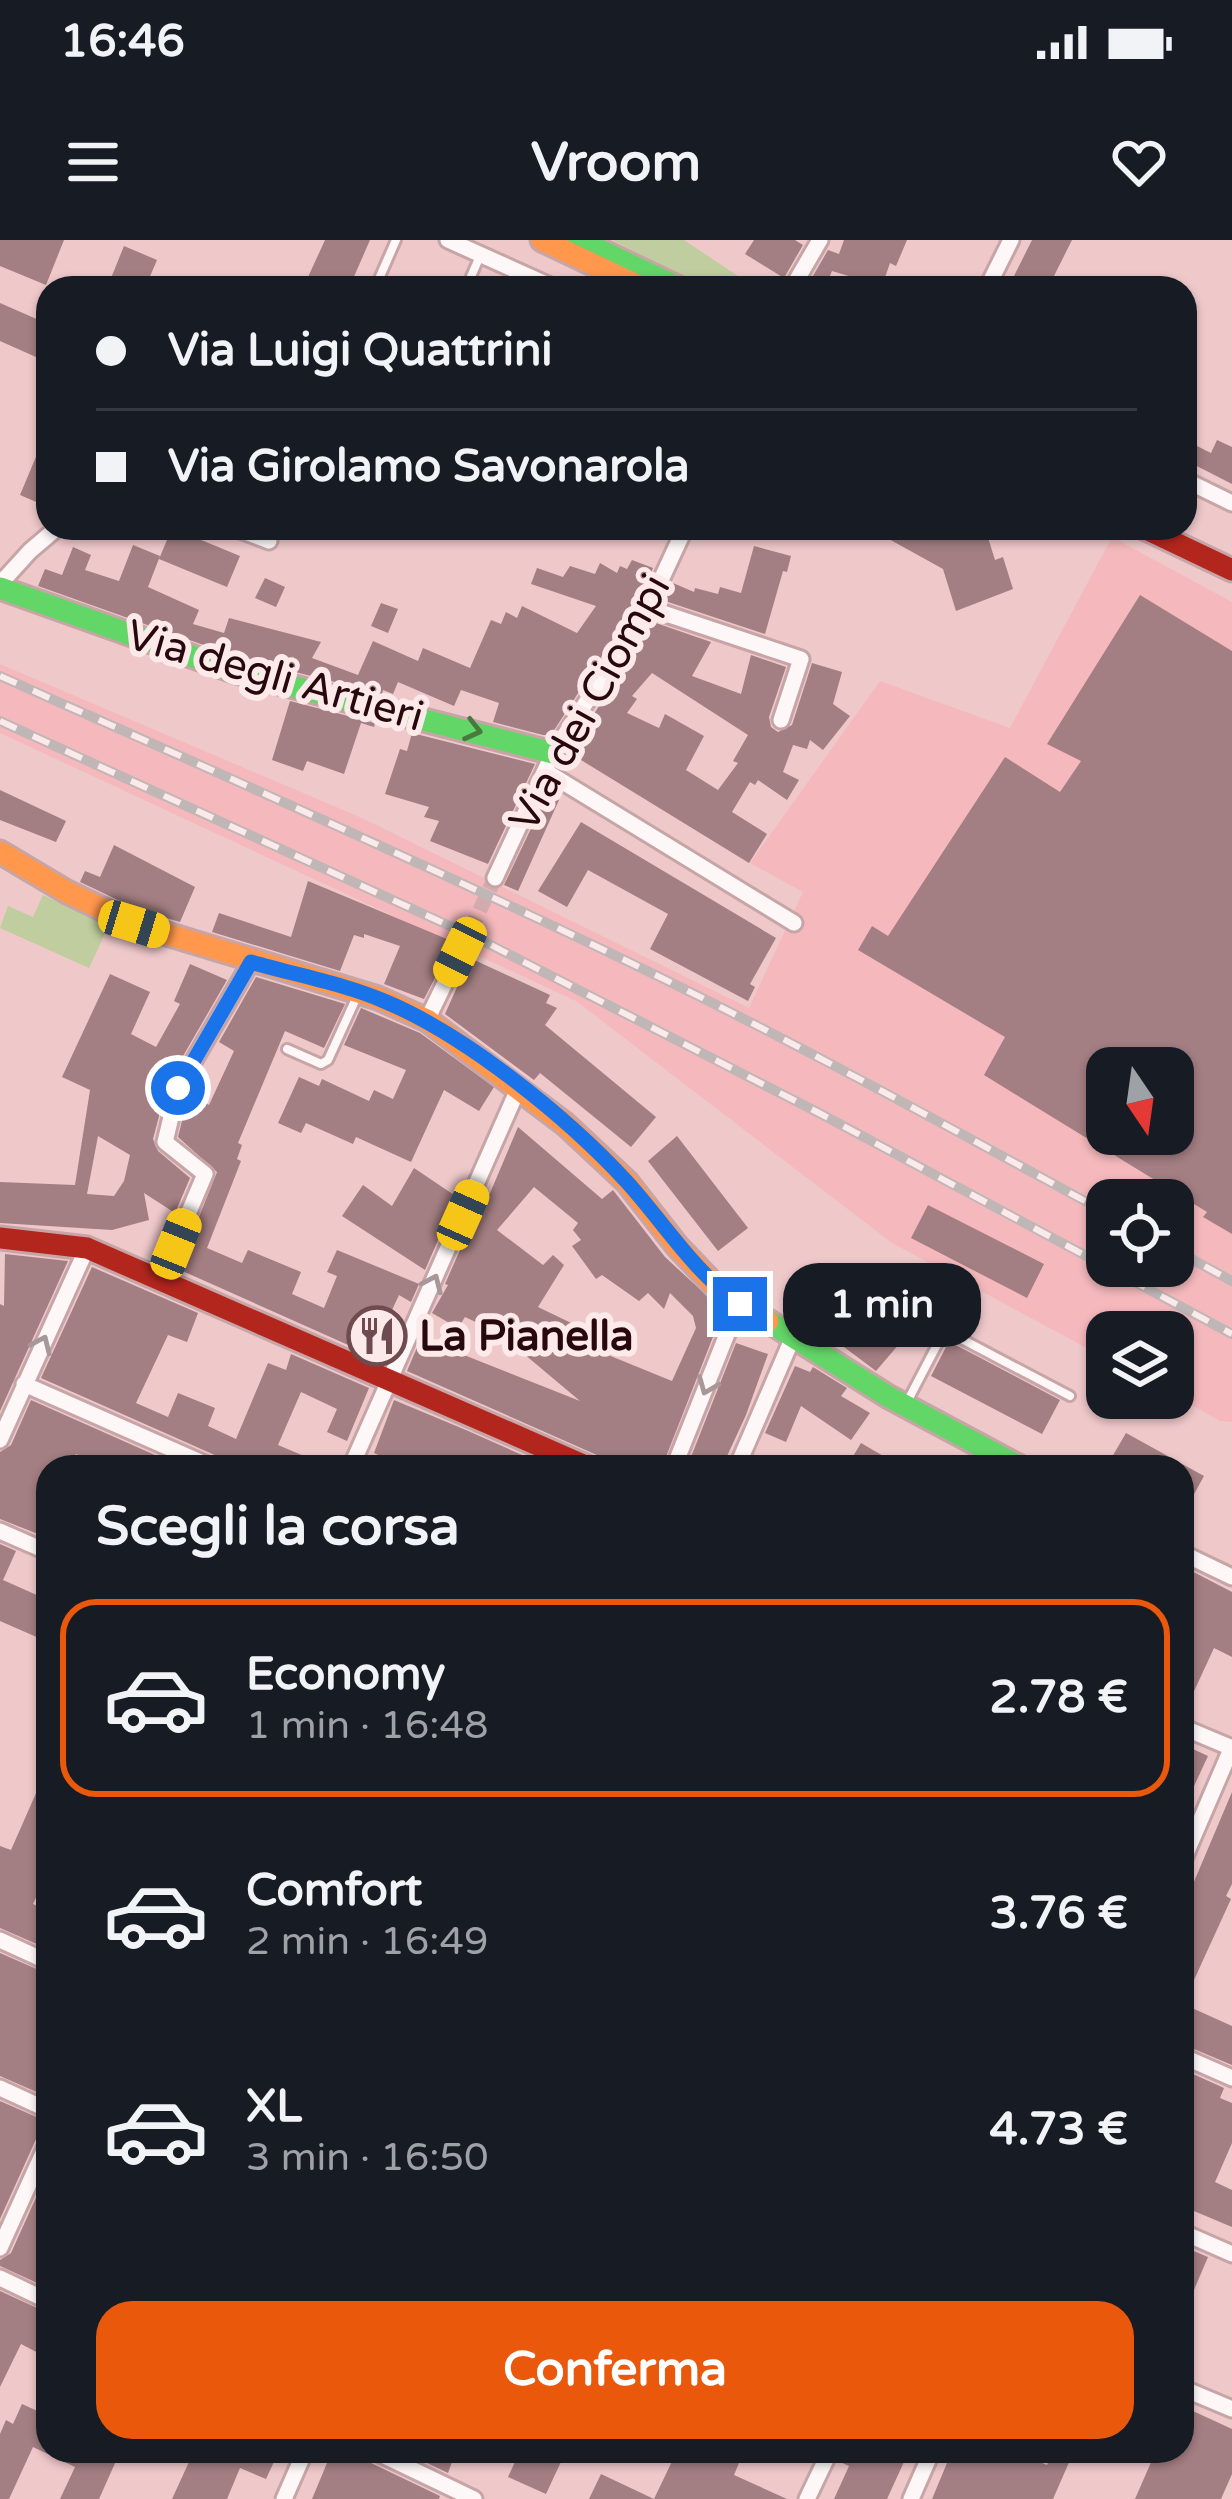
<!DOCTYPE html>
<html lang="it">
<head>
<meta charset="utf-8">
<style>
	body { margin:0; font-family:"Varela Round",sans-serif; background:#20242c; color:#f1f3f6; height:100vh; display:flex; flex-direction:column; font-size:45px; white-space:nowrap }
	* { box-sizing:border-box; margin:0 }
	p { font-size:39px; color:#9ea1a6 }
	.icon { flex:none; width:66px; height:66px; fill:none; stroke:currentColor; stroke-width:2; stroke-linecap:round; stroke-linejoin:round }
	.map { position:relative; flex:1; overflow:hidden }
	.side { position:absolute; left:36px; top:1215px; width:1158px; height:1008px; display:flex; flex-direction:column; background:#171b24; border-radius:36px; box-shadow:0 3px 9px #0004 }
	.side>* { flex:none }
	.guide { position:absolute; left:36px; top:36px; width:1161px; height:264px; border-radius:36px; box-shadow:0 3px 9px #0004; display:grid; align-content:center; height:264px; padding:0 60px; background:#171b24 }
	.needle { width:78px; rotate:167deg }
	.tools { position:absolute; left:1086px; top:807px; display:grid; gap:24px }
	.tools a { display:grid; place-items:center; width:108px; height:108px; border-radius:24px; background:#171b24; box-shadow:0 3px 9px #0004; font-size:60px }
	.end { position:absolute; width:54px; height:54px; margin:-27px; border:15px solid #1a73e8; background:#fff; box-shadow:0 0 0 6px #fff }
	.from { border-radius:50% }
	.bubble { position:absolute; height:84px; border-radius:36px; background:#171b24; box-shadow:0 3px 9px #0004; font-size:39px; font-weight:700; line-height:84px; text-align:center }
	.car { position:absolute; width:36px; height:72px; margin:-36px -18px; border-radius:15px; box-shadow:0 0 9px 3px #0007; background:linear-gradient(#f5c518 24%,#345 0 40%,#f5c518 0 76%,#345 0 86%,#f5c518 0) }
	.guide b { display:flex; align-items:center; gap:42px; height:114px; font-size:45px }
	.guide b+b { border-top:3px solid #363941 }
	.guide i { width:30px; height:30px; background:#f1f3f6 }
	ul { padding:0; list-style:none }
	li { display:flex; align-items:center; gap:36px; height:198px; margin:0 24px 18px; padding:0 36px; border:6px solid transparent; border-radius:36px }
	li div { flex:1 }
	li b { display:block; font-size:45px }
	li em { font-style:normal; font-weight:700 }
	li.selected { border-color:#ea580c }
	li>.icon { width:108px; height:108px; stroke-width:1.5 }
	h2 { padding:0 60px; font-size:54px; line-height:144px }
	.cta { display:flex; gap:24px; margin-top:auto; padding:24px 60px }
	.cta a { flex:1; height:138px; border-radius:36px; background:#ea580c; color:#fff; font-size:48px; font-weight:700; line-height:138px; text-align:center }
	.status { display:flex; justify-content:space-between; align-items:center; height:84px; padding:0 60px; background:#171b24; direction:ltr }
	.status svg { height:33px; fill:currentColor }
	header { display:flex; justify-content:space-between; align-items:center; height:156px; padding:0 60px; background:#171b24; font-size:54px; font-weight:700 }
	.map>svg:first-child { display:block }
	.built { fill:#f5b9bd; fill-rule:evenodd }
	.green { fill:#c0cd9e }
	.building { fill:#a37e82; fill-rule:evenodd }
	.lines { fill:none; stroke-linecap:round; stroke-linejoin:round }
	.street-tunnel { stroke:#d1abae; stroke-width:15; stroke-dasharray:15 8; stroke-linecap:butt }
	.lane-casing { stroke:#c7a5a7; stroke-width:14 }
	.street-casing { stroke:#c7a5a7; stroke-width:21 }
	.fast-casing { stroke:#c7a5a7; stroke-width:27 }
	.slow-casing { stroke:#c7a5a7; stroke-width:27 }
	.jam-casing { stroke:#c7a5a7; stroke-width:27 }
	.lane { stroke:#fdf7f7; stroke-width:8 }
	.street { stroke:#fdf7f7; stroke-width:15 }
	.fast { stroke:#63d668; stroke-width:21 }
	.slow { stroke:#ff974d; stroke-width:21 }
	.jam { stroke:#b3261e; stroke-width:21 }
	.rail-casing { stroke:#c0b6b6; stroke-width:10 }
	.rail { stroke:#fce9ea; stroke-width:6; stroke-dasharray:18; stroke-linecap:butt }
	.oneway { stroke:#48793f }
	.oneway2 { stroke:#a79799 }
	.route { stroke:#1a73e8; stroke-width:15 }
	.labels { text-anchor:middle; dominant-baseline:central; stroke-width:12; stroke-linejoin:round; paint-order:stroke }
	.street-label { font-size:42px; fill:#27080c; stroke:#fce9ea }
	.poi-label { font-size:42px; font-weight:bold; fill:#27080c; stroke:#fce9ea; text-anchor:start }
</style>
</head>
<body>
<div class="status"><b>16:46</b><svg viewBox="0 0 49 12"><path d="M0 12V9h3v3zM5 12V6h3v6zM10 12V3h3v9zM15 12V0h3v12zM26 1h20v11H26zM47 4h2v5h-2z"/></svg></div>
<header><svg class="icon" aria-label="menu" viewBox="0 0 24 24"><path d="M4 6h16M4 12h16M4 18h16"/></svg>Vroom<svg class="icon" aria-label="heart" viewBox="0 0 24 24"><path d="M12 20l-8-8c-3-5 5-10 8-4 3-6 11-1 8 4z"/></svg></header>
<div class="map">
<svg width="1232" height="2259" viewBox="0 0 1232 2259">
	<rect width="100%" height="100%" fill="#efc8ca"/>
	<path class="built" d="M1112 297 1232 362V1182L1220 1181 1173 1155V1092H1107V1119L892 1003 576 761 0 493V424L362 578 749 768 803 652 750 623 880 441 1010 488ZM1107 828H1173V894H1107ZM1107 960H1173V1026H1107Z"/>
	<path class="green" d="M612 0H684L756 48H712L693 42Z
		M43 655 109 685 89 728 0 688 8 666 33 677Z"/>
	<path class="building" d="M0 0H64L46 45 0 26Z
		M325 0H370L349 48H303Z
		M754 0H795L803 5 784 38 745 14Z
		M844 0H907L896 26 890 23 882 46 832 31 825 48H806L828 10 839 14Z
		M1032 0H1072L1048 48H1008Z
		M124 6 157 20 145 48H107Z
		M0 63 48 84 36 117 0 101Z
		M48 188V267L20 255Z
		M1185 200 1211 213 1217 200 1232 207V244L1185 220Z
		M172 288 240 316 227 347 159 319Z
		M869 288H985L995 320 1003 317 1013 349 956 371 943 329Z
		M133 305 160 316 148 347 199 370 193 384 224 393 229 378 321 402 312 418 358 435 373 401 418 421 423 408 470 428 491 380 501 384 506 372 517 378 522 366 577 393 596 366 531 344 537 328 563 337 570 326 595 334 600 323 617 333 620 326 627 329 632 320 653 328 637 362 551 495H543L493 482 499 463 461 450 454 466 398 442 393 454 383 450 382 454 240 418 38 346 45 329 62 335 73 307 91 315 85 330 119 341Z
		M754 306 791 316 787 332 783 331 765 394 665 361 673 343 694 352 695 348 718 354 720 347 741 353Z
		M265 338 285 347 276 367 255 358Z
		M1140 355 1232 411V994L1203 977 1207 972 984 835 1005 797 858 710 872 686 888 696 1005 517 1060 552 1081 521 1047 504ZM1107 828H1173V894H1107Z
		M381 363 398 369 388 393 371 386Z
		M653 382 711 402 692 436 741 454 751 415 786 427 769 477 771 487 778 492 792 485 812 423 842 432 833 464 850 476 823 510 810 500 807 509 793 505 783 532 799 540 787 560 758 540 755 545 750 542 732 572 767 594 749 623 581 520 584 515 572 508ZM652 433 748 495 733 521 738 523 718 550 686 530 704 496 665 474 659 488 627 473 637 459 632 456Z
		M290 461 375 483 374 487 361 483 344 534 307 521 303 531 272 520Z
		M412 493 535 524 488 624 430 601 439 581 424 577 429 567 385 554 400 509 407 511Z
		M0 550 66 581 56 602 0 580Z
		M547 555 559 560 518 651 504 645Z
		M581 582 776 698 750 744 755 747 748 761 650 709 668 674 588 630 567 667 538 651Z
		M114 605 195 647 180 682 139 670 80 642 85 631 100 637Z
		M308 641 454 702 424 759 384 744 400 706 364 694V698L354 695 340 731 212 692 219 673 291 697Z
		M470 718 550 755 546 763 557 768 545 785 656 877 631 907 540 833 534 840 445 774Z
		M190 724 227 740 168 842 153 899 158 911 190 938 175 973 144 953 149 980 112 990 0 983V942L75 945 90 850 62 837 110 734 150 752 131 794 156 807 180 764 174 761ZM98 896 130 915 124 941 114 956 87 954Z
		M256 737 345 764 324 808 285 791 238 903 242 905 237 919 241 921 207 1008 242 1023 248 1010 301 1032 292 1054 324 1068 337 1036 327 1032 337 1010 419 1044 411 1062 399 1055 386 1083 399 1089 384 1121 178 1029 217 932 178 897 189 853 209 865 234 811 219 802Z
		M361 768 420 793 494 847 479 871 444 850 411 922 356 897 353 904 306 883 301 893 278 883 299 837 319 846 322 839 369 861 374 850 393 859 406 830 344 805Z
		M518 887 602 959 613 950 665 1017 718 1066 720 1079 662 1227H624L407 1131 421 1098 580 1161 499 1093 465 1077 458 1088 432 1073 448 1045 445 1044 478 969 482 972ZM534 947 578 983 573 990 581 1000 572 1006 596 1039 602 1035 639 1061 648 1053 664 1069 670 1053 693 1076 696 1088 672 1141 586 1106 592 1093 538 1067 564 1025 553 1015 543 1025 497 990Z
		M677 896 748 988 718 1011 648 921Z
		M414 928 457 957 425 1030 342 976 363 945 392 966Z
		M928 965 1044 1024 1027 1058 911 998Z
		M5 1014 68 1021 0 1171V1064L4 1066Z
		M92 1027 198 1073 187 1102 168 1095 136 1163 168 1177 178 1153 215 1168 208 1186 236 1199 268 1123 286 1130 291 1114 369 1148 347 1201 327 1192 337 1169 301 1152 278 1205 330 1227H224L217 1216 41 1138Z
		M887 1053 902 1066 896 1074 912 1089 876 1131 800 1074 814 1056 856 1090Z
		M736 1103 768 1114 746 1175 722 1227H687Z
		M954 1104 1060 1160 1042 1194 931 1136 946 1107Z
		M795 1126 810 1132 813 1127 847 1148 841 1156 870 1173 851 1200 801 1166 786 1202 765 1193Z
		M31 1160 182 1227H106L76 1214 71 1227H48V1298L0 1279V1212L11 1205Z
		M394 1160 466 1190 549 1227H404L374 1213Z
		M1126 1193 1204 1236 1182 1276V1227H1130L1112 1217Z
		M861 1203 902 1227H867L852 1218Z
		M0 1304 16 1311 3 1340 48 1360V1402L0 1381Z
		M1182 1326 1232 1352V1417L1214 1408 1183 1475Z
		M1182 1504 1208 1516 1182 1572Z
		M48 1526V1632L33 1664 48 1671V1709L0 1688V1606L11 1610Z
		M1232 1552V1644L1226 1656 1231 1659 1183 1764 1232 1786V1825L1182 1804V1670Z
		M0 1713 48 1734V1857L0 1836Z
		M1182 1829 1224 1848 1220 1858 1232 1863V1903L1215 1942 1232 1950V1987L1182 1966Z
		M0 1861 48 1882V1890L37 1897 0 1979Z
		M48 1931V2048L0 2026V2020L11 2013Z
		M1182 2006 1208 2017 1182 2078Z
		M0 2051 48 2073V2118L21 2104 0 2147Z
		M22 2164 44 2174 40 2185 48 2189V2211H111L108 2217 116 2221 99 2259H60L75 2227 33 2207 9 2259H0V2194L6 2180 13 2184Z
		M1182 2166 1232 2189V2234L1221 2259H1135L1156 2211H1182Z
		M194 2211H279L266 2239 240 2228 227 2259H172Z
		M332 2211H362L369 2222 440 2256 439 2259H312Z
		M402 2211H456L448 2233Z
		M520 2211H566L546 2254 508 2237Z
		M677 2211H744L734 2235 787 2259H589L601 2234 654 2259Z
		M842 2211H909L887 2259H834L849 2226 838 2221Z
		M952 2211H980L1004 2221 1008 2211H1015L1047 2225 1053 2211H1074L1053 2259H932Z"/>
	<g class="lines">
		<path class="street-tunnel" d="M460 712 495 638"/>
		<defs>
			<path id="lane" d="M375 48 396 0
				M466 48 480 16
				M287 809 321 824 328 820 358 754
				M906 1164 939 1101 954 1095 1070 1156"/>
			<path id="street" d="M448 0 555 48
				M792 48 820 0
				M987 48 1011 0
				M1185 240 1232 263
				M235 288 269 301
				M0 344 30 311 57 288
				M648 368 801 419 781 480
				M545 531 794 683
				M495 638 553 513 648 368 685 288
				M427 780 460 712
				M161 1038 205 934 165 902 178 848 251 722
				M24 1144 212 1227
				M0 1200 87 1008
				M351 1227 519 847
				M674 1227 739 1064
				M737 1227 793 1097
				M0 1291 48 1312
				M1182 1313 1232 1337
				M1182 1487 1232 1508
				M1182 1623 1232 1507
				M0 1700 48 1722
				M1182 1816 1232 1838
				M0 1848 48 1870
				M1182 1992 1232 2014
				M0 2008 48 1902
				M0 2038 48 2061
				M1182 2148 1232 2169
				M374 2211 474 2259
				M284 2259 305 2211
				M807 2259 830 2211
				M911 2259 932 2211"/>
			<path id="fast" d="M579 0 679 48
				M0 348 236 432 553 513
				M768 1081 889 1157 1020 1227"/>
			<path id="slow" d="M542 0 643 48
				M0 612 67 652 134 684 378 758 427 780 565 884 627 942 677 1006 718 1049 768 1081"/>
			<path id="jam" d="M1144 288 1232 330
				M0 998 87 1008 588 1227"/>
		</defs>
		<use href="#lane" class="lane-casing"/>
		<use href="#street" class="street-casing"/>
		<use href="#fast" class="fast-casing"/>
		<use href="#slow" class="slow-casing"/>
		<use href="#jam" class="jam-casing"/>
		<use href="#lane" class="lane"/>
		<use href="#street" class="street"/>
		<use href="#fast" class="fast"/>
		<use href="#slow" class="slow"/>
		<use href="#jam" class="jam"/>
		<defs>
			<path id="rail" d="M0 436C225 536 451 635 672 743 819 815 963 895 1107 973
				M0 481 485 702 821 874 1232 1094
				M1173 1009 1232 1041"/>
		</defs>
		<use href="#rail" class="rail-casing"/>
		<use href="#rail" class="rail"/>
	</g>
	<defs><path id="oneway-chevron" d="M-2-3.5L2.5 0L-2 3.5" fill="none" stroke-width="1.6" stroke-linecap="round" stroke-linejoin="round" transform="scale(3)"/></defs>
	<use class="oneway" href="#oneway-chevron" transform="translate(473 490) rotate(14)"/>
	<g class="oneway2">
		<use href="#oneway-chevron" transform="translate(433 1043) rotate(-66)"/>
		<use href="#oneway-chevron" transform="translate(42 1104) rotate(-66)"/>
		<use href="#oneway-chevron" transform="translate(707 1146) rotate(112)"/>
	</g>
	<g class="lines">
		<path class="route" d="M178 848 251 722C295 735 342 743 384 761 466 795 567 877 627 942 665 984 693 1031 740 1064"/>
	</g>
	<defs>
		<symbol id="restaurant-ring" viewBox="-11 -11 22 22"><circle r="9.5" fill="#fce9ea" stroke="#6d4b4e" stroke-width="1.5"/><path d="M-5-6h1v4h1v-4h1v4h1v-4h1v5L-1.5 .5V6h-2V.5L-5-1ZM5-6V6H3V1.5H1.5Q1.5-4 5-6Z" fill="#6d4b4e"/></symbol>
	</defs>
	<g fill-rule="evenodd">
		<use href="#restaurant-ring" x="344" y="1063" width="66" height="66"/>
	</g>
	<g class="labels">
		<g class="street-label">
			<text transform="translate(275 436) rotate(16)">Via degli Artieri</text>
			<text transform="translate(590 463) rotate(-61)">Via dei Ciompi</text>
		</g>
		<g class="poi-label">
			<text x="419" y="1096">La Pianella</text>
		</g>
	</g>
</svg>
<div class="tools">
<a><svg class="needle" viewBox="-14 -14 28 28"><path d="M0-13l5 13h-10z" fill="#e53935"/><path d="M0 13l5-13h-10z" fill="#9ea1a6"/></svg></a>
<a><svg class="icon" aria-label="locate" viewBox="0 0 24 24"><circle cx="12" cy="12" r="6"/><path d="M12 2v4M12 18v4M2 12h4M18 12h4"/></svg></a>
<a><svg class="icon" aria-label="layers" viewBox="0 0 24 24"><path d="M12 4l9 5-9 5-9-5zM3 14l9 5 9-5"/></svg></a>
</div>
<i class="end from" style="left:178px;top:848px"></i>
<i class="end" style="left:740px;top:1064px"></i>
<div class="bubble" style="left:783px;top:1023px;width:198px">1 min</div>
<i class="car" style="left:134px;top:684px;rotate:107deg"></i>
<i class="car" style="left:460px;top:712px;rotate:206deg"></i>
<i class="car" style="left:463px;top:975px;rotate:24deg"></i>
<i class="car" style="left:176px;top:1004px;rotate:22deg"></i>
<div class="guide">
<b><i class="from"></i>Via Luigi Quattrini</b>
<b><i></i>Via Girolamo Savonarola</b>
</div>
<section class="side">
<h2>Scegli la corsa</h2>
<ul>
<li class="selected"><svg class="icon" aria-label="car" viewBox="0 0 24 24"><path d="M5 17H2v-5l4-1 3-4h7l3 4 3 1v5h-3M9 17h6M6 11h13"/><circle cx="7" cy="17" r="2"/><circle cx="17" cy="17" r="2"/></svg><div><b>Economy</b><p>1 min · 16:48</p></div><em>2.78 €</em></li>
<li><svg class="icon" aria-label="car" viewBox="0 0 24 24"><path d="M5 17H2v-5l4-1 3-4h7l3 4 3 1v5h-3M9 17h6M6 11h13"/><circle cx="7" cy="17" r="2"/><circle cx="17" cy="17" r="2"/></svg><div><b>Comfort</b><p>2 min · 16:49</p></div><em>3.76 €</em></li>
<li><svg class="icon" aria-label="car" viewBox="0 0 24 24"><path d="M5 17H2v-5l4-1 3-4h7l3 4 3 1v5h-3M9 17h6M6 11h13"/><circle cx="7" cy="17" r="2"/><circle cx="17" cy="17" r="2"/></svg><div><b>XL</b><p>3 min · 16:50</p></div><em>4.73 €</em></li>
</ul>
<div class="cta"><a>Conferma</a></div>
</section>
</div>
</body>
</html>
